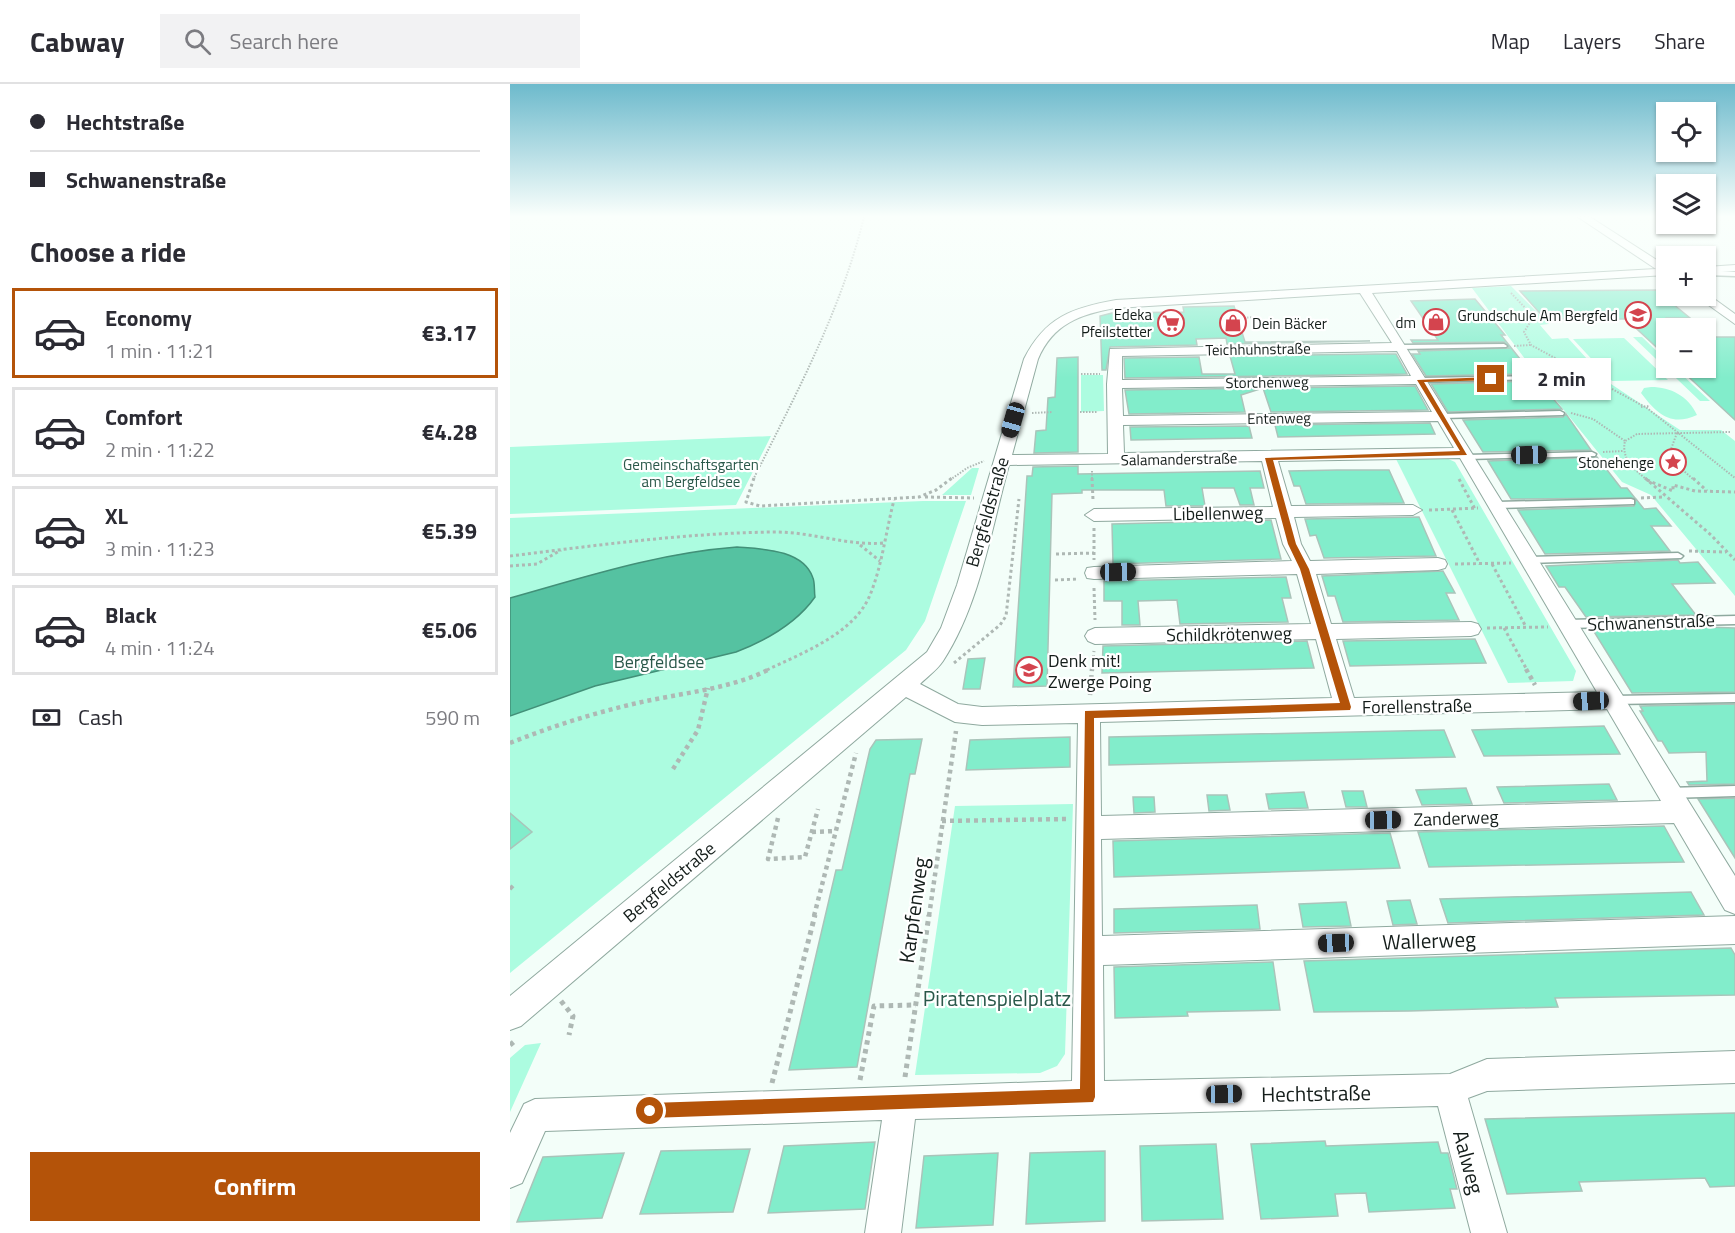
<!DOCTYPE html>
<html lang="en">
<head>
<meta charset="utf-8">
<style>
	body { margin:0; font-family:"Titillium Web",sans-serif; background:#f2f2f3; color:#2b2b33; height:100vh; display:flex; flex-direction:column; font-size:22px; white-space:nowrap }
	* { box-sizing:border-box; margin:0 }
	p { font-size:20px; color:#7c7c81 }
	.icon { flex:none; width:33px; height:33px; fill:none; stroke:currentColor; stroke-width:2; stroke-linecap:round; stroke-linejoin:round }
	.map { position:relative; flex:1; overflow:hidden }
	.drawer { display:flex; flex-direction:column; background:#fff; width:510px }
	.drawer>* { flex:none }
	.hud { display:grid; align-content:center; height:132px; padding:0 30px; background:#fff }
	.tools { position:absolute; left:1146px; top:18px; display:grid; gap:12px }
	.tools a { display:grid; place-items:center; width:60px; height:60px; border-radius:0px; background:#fff; box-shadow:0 2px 4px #0004; font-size:30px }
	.end { position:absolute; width:27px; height:27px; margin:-14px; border:8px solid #b45309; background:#fff; box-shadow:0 0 0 3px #fff }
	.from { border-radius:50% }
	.bubble { position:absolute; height:42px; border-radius:0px; background:#fff; box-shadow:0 2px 4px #0004; font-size:20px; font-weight:700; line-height:42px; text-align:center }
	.car { position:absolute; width:18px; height:36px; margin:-18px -9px; border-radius:8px; box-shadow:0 0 4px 2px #0007; background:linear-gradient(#222 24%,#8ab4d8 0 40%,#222 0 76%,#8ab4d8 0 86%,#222 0) }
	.hud b { display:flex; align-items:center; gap:21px; height:57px; font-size:22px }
	.hud b+b { border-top:2px solid #e1e1e2 }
	.hud i { width:15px; height:15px; background:#2b2b33 }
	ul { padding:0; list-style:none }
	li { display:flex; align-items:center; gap:18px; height:90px; margin:0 12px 9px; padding:0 18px; border:3px solid #e1e1e2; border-radius:0px }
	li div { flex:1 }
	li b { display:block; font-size:22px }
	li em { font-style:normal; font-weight:700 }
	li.on { border-color:#b45309 }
	li>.icon { width:54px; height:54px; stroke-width:1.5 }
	h2 { padding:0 30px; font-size:27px; line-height:72px }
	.pay { display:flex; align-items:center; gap:15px; height:66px; padding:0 30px; font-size:22px }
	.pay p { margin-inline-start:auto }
	.button { display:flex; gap:12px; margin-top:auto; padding:12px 30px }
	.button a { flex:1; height:69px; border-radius:0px; background:#b45309; color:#fff; font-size:24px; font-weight:700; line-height:69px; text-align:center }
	header { display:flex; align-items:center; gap:36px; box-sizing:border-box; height:84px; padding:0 30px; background:#fff; border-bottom:2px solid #e1e1e2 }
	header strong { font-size:28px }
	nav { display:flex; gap:33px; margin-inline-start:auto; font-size:21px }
	.search { width:420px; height:54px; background:#f2f2f3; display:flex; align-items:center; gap:15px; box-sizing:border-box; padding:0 21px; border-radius:0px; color:#7c7c81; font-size:22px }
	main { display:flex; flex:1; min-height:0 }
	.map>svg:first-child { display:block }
	.green { fill:#acfce0 }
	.water { fill:#55c2a1; stroke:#429078; stroke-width:1.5 }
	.building { fill:#82edcb; stroke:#aac4ba; stroke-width:1.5 }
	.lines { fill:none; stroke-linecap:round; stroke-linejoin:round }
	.lane-casing { stroke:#8fa99f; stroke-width:3 }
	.street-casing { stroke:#8fa99f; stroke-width:2 }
	.path-far3 { stroke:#aeb8b4; stroke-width:2; stroke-dasharray:1.5 1.5; stroke-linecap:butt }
	.path-far2 { stroke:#aeb8b4; stroke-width:3; stroke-dasharray:3 3; stroke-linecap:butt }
	.path-far1 { stroke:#aeb8b4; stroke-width:4.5; stroke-dasharray:4 4; stroke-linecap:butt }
	.path { stroke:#aeb8b4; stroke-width:5; stroke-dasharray:4.5 4.5; stroke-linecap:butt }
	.lane { fill:#fff; fill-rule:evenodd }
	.street { fill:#fff; fill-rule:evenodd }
	.route { fill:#b45309 }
	.labels { text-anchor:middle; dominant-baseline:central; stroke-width:4.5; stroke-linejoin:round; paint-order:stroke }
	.far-poi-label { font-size:15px; fill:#141d1a; stroke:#fff; text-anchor:end }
	.far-street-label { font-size:15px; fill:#141d1a; stroke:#fff }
	.far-park-label { font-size:15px; fill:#2a584a; stroke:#fff }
	.street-label { font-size:18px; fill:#141d1a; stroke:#fff }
	.poi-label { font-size:18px; fill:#141d1a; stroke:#fff; text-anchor:start }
	.park-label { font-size:18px; fill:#2a584a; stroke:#fff }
	.near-street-label { font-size:21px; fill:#141d1a; stroke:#fff }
	.near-park-label { font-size:21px; fill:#2a584a; stroke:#fff }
</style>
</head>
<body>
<header>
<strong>Cabway</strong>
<div class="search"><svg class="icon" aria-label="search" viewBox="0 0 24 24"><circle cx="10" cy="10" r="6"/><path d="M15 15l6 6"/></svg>Search here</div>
<nav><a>Map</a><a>Layers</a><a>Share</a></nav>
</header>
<main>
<section class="drawer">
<div class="hud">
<b><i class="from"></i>Hechtstraße</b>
<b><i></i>Schwanenstraße</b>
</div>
<h2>Choose a ride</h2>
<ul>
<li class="on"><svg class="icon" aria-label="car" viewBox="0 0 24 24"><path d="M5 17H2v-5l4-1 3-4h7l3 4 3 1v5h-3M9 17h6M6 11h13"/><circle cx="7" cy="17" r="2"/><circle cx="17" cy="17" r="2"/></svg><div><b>Economy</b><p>1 min · 11:21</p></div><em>€3.17</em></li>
<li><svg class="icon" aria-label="car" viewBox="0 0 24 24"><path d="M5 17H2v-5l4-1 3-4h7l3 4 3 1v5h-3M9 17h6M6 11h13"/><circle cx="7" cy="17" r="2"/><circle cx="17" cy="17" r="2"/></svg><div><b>Comfort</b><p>2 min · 11:22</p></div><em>€4.28</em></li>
<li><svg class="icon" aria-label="car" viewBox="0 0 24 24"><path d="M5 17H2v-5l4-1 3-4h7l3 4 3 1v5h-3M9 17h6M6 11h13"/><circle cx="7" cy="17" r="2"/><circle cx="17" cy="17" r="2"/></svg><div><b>XL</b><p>3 min · 11:23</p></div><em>€5.39</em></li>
<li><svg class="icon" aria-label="car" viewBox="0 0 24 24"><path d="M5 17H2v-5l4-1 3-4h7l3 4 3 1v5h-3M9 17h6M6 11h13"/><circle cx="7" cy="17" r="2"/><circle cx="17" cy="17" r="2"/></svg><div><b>Black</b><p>4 min · 11:24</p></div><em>€5.06</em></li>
</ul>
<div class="pay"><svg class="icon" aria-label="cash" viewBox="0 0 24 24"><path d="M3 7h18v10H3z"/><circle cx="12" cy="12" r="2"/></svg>Cash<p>590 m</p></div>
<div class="button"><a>Confirm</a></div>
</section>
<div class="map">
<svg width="1225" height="1149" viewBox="0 0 1225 1149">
	<rect width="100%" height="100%" fill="#f3fef9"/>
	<path class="green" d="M1001 202 1039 240 1030 241 1042 255 1058 254 1098 298 1170 346H1211L1225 357V512L1141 411 1112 398 1045 315 962 204Z
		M1123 253H1132L1156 276V284H1165L1200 317H1190Z
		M1114 254 1158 296 1102 297 1063 255Z
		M571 291H593L594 327 571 328Z
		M1141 303C1161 303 1178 312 1187 331 1161 343 1147 330 1131 309L1134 304Z
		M261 352 226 421 0 430V363Z
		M885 373H934L945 378 1066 587 1063 597 998 599Z
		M462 384H469L461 411H432Z
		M413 417H456L415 537 396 566 0 889V434Z
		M563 720 555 970 547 982 530 989 405 991 445 722Z
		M31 959 0 1028V974L15 961Z"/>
	<path class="water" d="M227 463C251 465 293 465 303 494 305 499 304 507 305 513 286 540 257 556 226 568L85 602 0 632V514C75 493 148 469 227 463Z"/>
	<path class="building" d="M1146 206 1180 234H1156V272L1116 235H1035L1010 207Z
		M965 215 995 251H991L1022 290 916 292 902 270H910L908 267 999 264 994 258 903 259 901 256H928L901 217Z
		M724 222 735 258 860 257 717 260 716 254 686 255 687 261 600 263 596 286H592L590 232 602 229 674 228 673 223Z
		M1196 253H1225V336L1169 284H1196Z
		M866 270H886L897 290 615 294 614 274 689 273 692 290H725L720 272Z
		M568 273V368L524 369 526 347 536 346 538 314 545 313 547 274Z
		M1028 297 1052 325 938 328 921 300Z
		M905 302 918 326 761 328 753 304 731 311 735 328 619 330 615 306Z
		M1056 330 1081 366 973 368 953 336 1053 333Z
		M920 339 925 350 768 353 765 341Z
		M739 342 742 354 621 356 620 343Z
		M1087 373 1111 404H1117L1125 414 1001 415 978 377Z
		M568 382V390L750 387 754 404H740L744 421H730L724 404H692L695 422H656L654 406H572V409L542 410 537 602 503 603 517 392H522L523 383Z
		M827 386H879L894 419 796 420 790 402H784L779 387Z
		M1126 415 1134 425 1146 424 1161 442H1141L1160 467 1035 470 1008 426 1124 422Z
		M909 433 926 472 814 474 806 451 800 452 795 435Z
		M761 436 771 475 603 480 602 440Z
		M1168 476 1170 479 1188 478 1205 499 1162 500 1186 531 1076 533 1055 503H1049L1036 482Z
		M933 487 945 509H936L949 536 833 538 825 512H818L812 492Z
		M776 493 781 514H772L778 538 670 540 667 516 628 517 630 541H612V517H594V497Z
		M1195 543 1225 544V608L1122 609 1083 546Z
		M965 555 976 579 840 582 833 557Z
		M797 557 804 584 592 589 593 562Z
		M475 574 470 605H453L458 575Z
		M1225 620V700L1179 701 1177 698 1197 697 1196 668 1159 669 1152 657H1148L1130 627H1133L1130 622Z
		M1094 642 1110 670 974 672 962 646Z
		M934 646 945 673 599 681V653Z
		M560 653V683L456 686 460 656Z
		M412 655 405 690H400L347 983 279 986 326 786H332L360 665 366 656Z
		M1099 700 1107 716 994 719 987 703Z
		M956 704 962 720 912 721 906 706Z
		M832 707H853L857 723H836Z
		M794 708 798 724 759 725 756 710Z
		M697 711H717L720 726 699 727Z
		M623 713H644L645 728 624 729Z
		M1225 714V774L1188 715Z
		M0 729 22 748 0 765Z
		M1154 742 1174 778 919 783 908 748Z
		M880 749 890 784 604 793 603 757Z
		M1181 808 1194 831 938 839 930 815Z
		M900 816 907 840 883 841 877 817Z
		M836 818 841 842 793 843 789 820Z
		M747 821 750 845 604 849V825Z
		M1221 864 1225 871V911L1045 914 1048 923 899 927 804 928 794 877Z
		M763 878 770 926 677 928 678 932 605 934 604 883Z
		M1225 1029V1102L1200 1103 1195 1094 1069 1098 1072 1107 997 1110 975 1035Z
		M815 1057 816 1062 928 1058 931 1069H938L947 1105H940L945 1124 859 1128 856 1109 825 1110 828 1132 751 1135 741 1060Z
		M365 1058 355 1125 258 1129 274 1062Z
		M706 1060 713 1135 632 1137 630 1062Z
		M240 1065 223 1128 130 1130 151 1067Z
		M595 1067V1137L516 1140 520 1069Z
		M114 1069 92 1134 7 1138 33 1073Z
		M488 1069 483 1141 406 1144 414 1072Z"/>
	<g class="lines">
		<defs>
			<path id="lane" d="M1196 187 1225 188V192L1196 191Z
				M994 260 997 262 996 263 891 265 888 263 891 261Z
				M1029 292 1031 293V295L910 298 907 296 910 294Z
				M1050 327 1054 329 1053 331 932 334 928 332 932 330Z
				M1082 368 1086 370 1085 372 957 375 953 373 957 371Z
				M1121 415 1124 416V420L987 424 983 421 987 418Z
				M1168 469 1173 472 1171 474 1019 479 1014 476 1019 473Z
				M1225 532V540L1057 544 1052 540 1057 536Z
				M1225 610V618L1103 620 1099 619 1097 616 1099 613 1103 612Z
				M1225 702V712L1159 714 1155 713 1153 709 1155 705 1159 704Z"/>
			<path id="street" d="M1068 133H1080L1156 182V191L862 209 1225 792V830L1215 826 1164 739 591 755 592 852 1225 832V860L593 881 594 997 940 990 977 975 1225 967V999L977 1007 958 1014 997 1149H961L928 1022 405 1035 391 1149H355L372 1036 35 1047 12 1099 0 1104V1049L14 1020 25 1015 562 997 568 639 472 641 445 638 396 613 11 942 0 946V912L417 568 431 544 447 501 514 275C535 233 562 224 606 216L1146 185ZM850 209 882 259 600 265 597 300 598 370 502 371 528 275C543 240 570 230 606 224ZM887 267 901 292 612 296V272ZM906 300 922 328 613 332 612 304ZM928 337 944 364 614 369 613 341ZM950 374 1087 608 844 614 826 555 961 552 968 550 971 545 968 540 961 538 821 540 806 490 928 486 935 484 937 480 935 476 928 474 800 477 791 460 784 433 903 431 912 426 903 421 781 422 768 377ZM752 377 763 423 584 425 575 431 584 437 766 434 773 460 782 477 584 483 577 484 575 489 577 494 584 495 787 490 801 540 585 544 578 547 575 552 578 557 585 560 806 555 822 614 472 623 448 620 410 600C417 593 427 586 433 577 470 520 481 446 499 381ZM1097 625 1151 717 591 732 590 638Z
				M1225 181V187L1196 189V183Z
				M1196 209 1225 230V240L1186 212Z"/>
		</defs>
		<use href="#lane" class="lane-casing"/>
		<use href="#street" class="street-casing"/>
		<path class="path-far3" d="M1001 209 1021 230V237L1014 248 1021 261 1137 324 1225 394
			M728 234 745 233
			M1004 262 1020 261
			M571 290H590
			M1040 292 1068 285
			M1131 323 1140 322
			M570 328H588
			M522 329 543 328
			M1061 329 1083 335 1115 357
			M1167 349 1158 373 1184 396
			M1093 368 1113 367
			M582 387V396
			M243 396C286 310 331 227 354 133
			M440 396 457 384 474 377
			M1137 396C1124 385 1111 375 1115 357L1127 350 1221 348"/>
		<path class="path-far2" d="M244 394 236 418 250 422 409 413 426 406 442 394
			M582 394 583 416
			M1135 394 1201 451 1225 476
			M1183 394 1197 407
			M949 395 965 425
			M1137 396 1163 407V401L1185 407 1225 408
			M415 413 464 414
			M1131 414 1154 413
			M919 426 968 424
			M942 426 970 480
			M584 444V476
			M350 461 370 477
			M1179 467 1216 468
			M546 470 584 469
			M0 472C89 461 176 449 265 448 303 448 337 462 374 459
			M945 480 1001 479
			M982 480 1016 543
			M0 482 27 480 51 466
			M545 496 569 495
			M584 504 585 536
			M977 544 1038 543
			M994 544 1017 586
			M444 579 490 541 496 532 509 415
			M257 586C292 569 344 550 360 511 372 482 376 447 384 416
			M582 586 584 567"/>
		<path class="path-far1" d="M1016 585 1025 601
			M580 611 582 585
			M0 659C40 643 81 630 123 620 168 609 219 606 260 585
			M163 685 188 646 198 604
			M268 734 258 775 295 773 308 725
			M432 737 558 735
			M302 748 326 747
			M0 802 3 805
			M304 832 346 669
			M419 832 446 647"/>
		<path class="path" d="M51 917 63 932 59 951
			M0 961 6 956
			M395 993 419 831
			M350 996 364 922 406 921
			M262 999 305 831"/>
		<use href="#lane" class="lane"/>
		<use href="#street" class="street"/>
	</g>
	<linearGradient id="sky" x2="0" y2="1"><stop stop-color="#6dbacc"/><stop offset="0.45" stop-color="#fafffc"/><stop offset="1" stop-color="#fafffc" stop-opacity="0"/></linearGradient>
	<rect width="1225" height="294" fill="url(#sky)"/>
	<path class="route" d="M981 293 984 296 914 298 957 371 763 376 786 460 799 485 841 623 840 626 584 634 585 1013 583 1018 140 1034 135 1032 132 1027 135 1021 140 1019 570 1005 575 627 830 619 790 485 778 460 755 374 950 367 907 296Z"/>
	<defs>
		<symbol id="school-ring" viewBox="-11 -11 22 22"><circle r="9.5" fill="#fff" stroke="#d4444e" stroke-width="1.5"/><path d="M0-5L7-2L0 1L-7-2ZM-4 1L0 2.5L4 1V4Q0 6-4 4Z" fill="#d4444e"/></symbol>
		<symbol id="shop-ring" viewBox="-11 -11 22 22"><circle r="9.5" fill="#fff" stroke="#d4444e" stroke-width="1.5"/><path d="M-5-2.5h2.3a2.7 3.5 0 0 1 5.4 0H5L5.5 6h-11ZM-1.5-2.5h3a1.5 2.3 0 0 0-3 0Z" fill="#d4444e"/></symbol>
		<symbol id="supermarket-ring" viewBox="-11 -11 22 22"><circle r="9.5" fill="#fff" stroke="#d4444e" stroke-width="1.5"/><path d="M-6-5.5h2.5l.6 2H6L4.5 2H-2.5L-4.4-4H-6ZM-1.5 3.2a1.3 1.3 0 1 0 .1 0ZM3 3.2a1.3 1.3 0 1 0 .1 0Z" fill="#d4444e"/></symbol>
		<symbol id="sight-ring" viewBox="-11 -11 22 22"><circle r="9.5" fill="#fff" stroke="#d4444e" stroke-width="1.5"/><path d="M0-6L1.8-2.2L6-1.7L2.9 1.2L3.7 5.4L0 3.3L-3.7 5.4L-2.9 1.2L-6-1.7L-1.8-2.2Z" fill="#d4444e"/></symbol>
	</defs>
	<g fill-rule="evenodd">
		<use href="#school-ring" x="1113" y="216" width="30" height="30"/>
		<use href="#shop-ring" x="911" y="223" width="30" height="30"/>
		<use href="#supermarket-ring" x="646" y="224" width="30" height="30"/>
		<use href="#shop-ring" x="708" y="224" width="30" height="30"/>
		<use href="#sight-ring" x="1148" y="363" width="30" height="30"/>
		<use href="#school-ring" x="504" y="571" width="30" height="30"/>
	</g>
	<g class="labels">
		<g class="far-poi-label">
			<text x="642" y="230">Edeka<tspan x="642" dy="17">Pfeilstetter</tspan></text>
			<text x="1108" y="231">Grundschule Am Bergfeld</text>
			<text x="906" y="238">dm</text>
			<text x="742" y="239" text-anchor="start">Dein Bäcker</text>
			<text x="1144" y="378">Stonehenge</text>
		</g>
		<g class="far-street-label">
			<text transform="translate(748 265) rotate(-1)">Teichhuhnstraße</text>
			<text transform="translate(757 298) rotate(-1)">Storchenweg</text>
			<text transform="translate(769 334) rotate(-1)">Entenweg</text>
			<text transform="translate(669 375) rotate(-1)">Salamanderstraße</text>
		</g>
		<g class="far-park-label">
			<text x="181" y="380">Gemeinschaftsgarten<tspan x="181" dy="17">am Bergfeldsee</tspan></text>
		</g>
		<g class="street-label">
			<text transform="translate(477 428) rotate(-74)">Bergfeldstraße</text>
			<text transform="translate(708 429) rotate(-1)">Libellenweg</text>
			<text transform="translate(1141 538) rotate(-2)">Schwanenstraße</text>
			<text transform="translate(719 550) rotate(-1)">Schildkrötenweg</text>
			<text transform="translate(907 622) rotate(-1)">Forellenstraße</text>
			<text transform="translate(946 734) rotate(-2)">Zanderweg</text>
			<text transform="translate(159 798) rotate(-40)">Bergfeldstraße</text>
		</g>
		<g class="poi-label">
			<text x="538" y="576">Denk mit!<tspan x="538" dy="21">Zwerge Poing</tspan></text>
		</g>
		<g class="park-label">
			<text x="149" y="577">Bergfeldsee</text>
		</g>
		<g class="near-street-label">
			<text transform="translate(403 826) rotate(-82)">Karpfenweg</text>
			<text transform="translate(919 856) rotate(-2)">Wallerweg</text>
			<text transform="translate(806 1009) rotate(-1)">Hechtstraße</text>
			<text transform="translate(959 1078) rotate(75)">Aalweg</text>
		</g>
		<g class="near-park-label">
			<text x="487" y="914">Piratenspielplatz</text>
		</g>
	</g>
</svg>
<div class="tools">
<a><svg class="icon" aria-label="locate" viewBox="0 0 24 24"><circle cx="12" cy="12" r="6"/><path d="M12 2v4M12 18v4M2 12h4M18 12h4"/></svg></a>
<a><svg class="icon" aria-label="layers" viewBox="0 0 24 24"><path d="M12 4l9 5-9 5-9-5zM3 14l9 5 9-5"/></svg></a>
<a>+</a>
<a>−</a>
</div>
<i class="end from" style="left:140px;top:1027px"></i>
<i class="end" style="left:981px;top:295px"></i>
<div class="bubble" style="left:1002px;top:274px;width:99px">2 min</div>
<i class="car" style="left:503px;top:336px;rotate:196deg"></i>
<i class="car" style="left:1019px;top:371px;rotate:89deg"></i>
<i class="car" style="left:608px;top:488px;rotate:89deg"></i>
<i class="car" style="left:1081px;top:617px;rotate:267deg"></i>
<i class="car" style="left:873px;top:736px;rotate:89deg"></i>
<i class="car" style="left:826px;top:859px;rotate:268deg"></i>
<i class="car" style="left:714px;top:1010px;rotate:89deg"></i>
</div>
</main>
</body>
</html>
